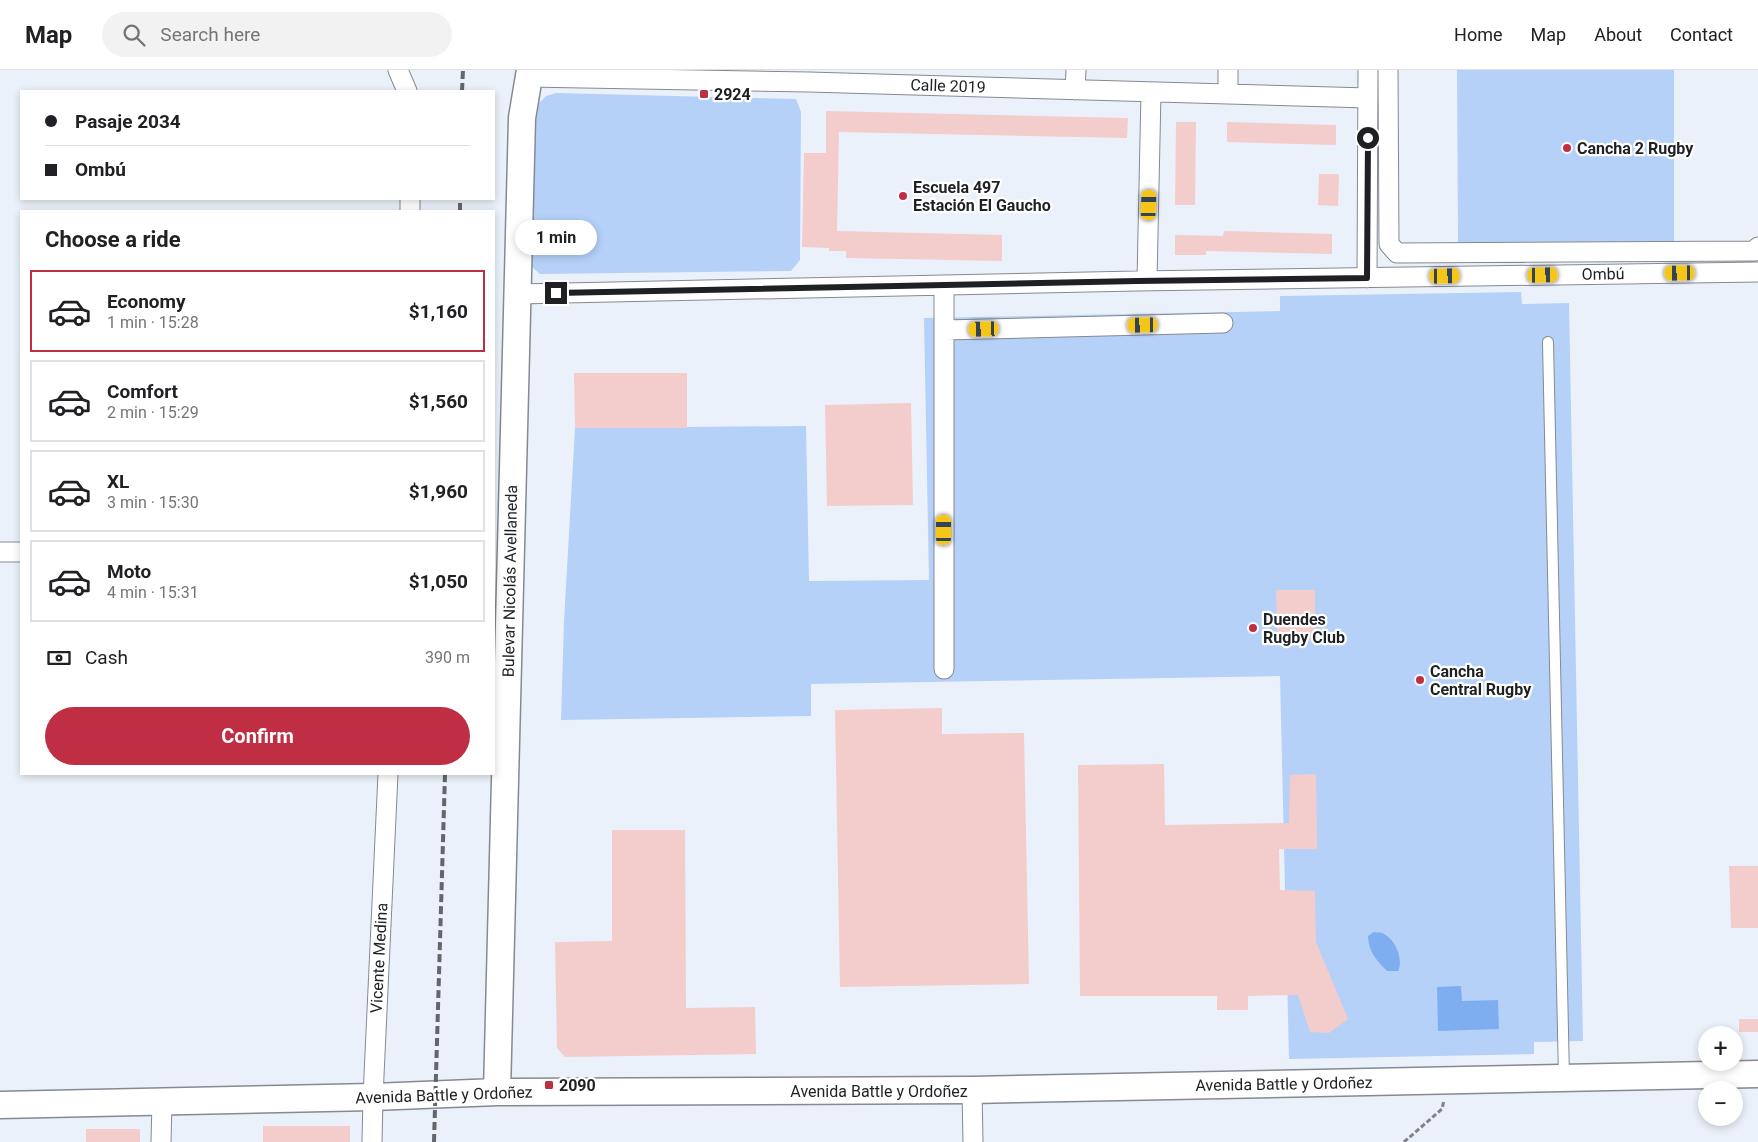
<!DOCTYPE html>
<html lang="en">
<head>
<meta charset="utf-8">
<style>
	body { margin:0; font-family:Roboto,sans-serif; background:#f2f2f2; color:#202124; height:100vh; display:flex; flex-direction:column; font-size:19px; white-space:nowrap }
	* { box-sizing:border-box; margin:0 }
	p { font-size:16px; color:#757577 }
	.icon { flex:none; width:28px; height:28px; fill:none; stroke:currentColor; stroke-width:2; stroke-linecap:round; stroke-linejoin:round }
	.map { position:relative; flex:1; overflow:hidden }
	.details { position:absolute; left:20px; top:140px; width:475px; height:565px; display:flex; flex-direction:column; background:#fff; border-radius:0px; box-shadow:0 2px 8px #0003 }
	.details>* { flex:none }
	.guide { position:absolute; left:20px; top:20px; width:475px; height:110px; border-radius:0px; box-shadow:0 2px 8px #0003; display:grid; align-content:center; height:110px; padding:0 25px; background:#fff }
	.controls { position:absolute; left:1698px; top:956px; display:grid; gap:10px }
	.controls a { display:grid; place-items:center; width:45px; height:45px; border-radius:50%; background:#fff; box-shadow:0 2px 8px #0003; font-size:25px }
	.end { position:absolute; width:22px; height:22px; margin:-11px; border:6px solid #1e2023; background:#fff; box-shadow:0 0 0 2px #fff }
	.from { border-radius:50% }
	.bubble { position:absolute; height:35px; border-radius:18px; background:#fff; box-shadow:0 2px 8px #0003; font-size:16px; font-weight:700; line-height:35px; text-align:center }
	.car { position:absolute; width:15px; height:30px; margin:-15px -8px; border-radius:6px; box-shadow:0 0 4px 1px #0007; background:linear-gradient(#f5c518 24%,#345 0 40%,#f5c518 0 76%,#345 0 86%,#f5c518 0) }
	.guide b { display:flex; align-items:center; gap:18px; height:48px; font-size:19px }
	.guide b+b { border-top:1px solid #e0e0e0 }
	.guide i { width:12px; height:12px; background:#202124 }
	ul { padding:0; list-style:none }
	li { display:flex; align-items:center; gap:15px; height:82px; margin:0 10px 8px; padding:0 15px; border:2px solid #e0e0e0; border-radius:0px }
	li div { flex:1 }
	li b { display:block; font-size:19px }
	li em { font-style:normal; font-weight:700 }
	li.active { border-color:#bf2e42 }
	li>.icon { width:45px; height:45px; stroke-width:1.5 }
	h2 { padding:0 25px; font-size:22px; line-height:60px }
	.pay { display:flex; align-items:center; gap:12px; height:55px; padding:0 25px; font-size:19px }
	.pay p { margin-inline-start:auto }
	.button { display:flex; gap:10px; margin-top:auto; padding:10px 25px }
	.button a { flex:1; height:58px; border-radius:30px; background:#bf2e42; color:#fff; font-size:20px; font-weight:700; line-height:58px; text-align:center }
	header { display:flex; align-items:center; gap:30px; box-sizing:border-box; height:70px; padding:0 25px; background:#fff; border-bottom:1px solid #e0e0e0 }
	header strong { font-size:24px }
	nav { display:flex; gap:28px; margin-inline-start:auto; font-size:18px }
	.search { width:350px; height:45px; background:#f2f2f2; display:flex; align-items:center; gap:12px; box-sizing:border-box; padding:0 18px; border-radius:28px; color:#757577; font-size:19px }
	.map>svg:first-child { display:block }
	.green { fill:#b5d1f8 }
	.water { fill:#7faef0 }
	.building { fill:#f3cccc }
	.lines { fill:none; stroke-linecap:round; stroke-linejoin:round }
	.lane-casing { stroke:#858a91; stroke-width:12 }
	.street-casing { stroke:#858a91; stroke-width:21 }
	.secondary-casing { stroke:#858a91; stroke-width:29 }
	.path { stroke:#808389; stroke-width:3; stroke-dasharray:5 2.5; stroke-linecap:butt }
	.lane { stroke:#fff; stroke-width:10 }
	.street { stroke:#fff; stroke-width:19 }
	.secondary { stroke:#fff; stroke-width:26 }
	.rail { stroke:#63666b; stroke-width:4; stroke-dasharray:8 4; stroke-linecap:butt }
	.route { stroke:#1e2023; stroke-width:6 }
	.poi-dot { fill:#bf2e42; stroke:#fff; stroke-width:2 }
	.labels { text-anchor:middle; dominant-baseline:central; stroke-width:4.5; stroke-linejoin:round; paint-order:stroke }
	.street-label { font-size:16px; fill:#1e2023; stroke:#fff }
	.poi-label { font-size:16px; font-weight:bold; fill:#1e2023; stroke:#fff; text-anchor:start }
</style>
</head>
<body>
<header>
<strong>Map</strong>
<div class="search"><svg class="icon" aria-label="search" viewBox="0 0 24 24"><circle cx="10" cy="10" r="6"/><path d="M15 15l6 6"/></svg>Search here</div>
<nav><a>Home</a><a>Map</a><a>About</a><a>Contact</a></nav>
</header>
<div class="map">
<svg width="1758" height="1072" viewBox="0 0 1758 1072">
	<rect width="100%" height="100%" fill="#ebf1fa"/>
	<path class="green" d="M1457 0H1674V172L1458 173Z
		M556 23 796 29 801 42 800 190 791 201 540 204 531 196V128L536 50 539 33 546 26Z
		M1521 222 1522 234 1569 233 1583 971 1534 972V984L1289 989 1280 606 811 614V646L561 650 564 551 575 358 806 356 809 511 929 510 924 248 1280 241V226Z"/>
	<path class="water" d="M1374 862C1377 863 1380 862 1382 863 1395 868 1404 889 1398 901H1387C1377 891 1368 881 1368 866Z
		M1461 916 1462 931 1498 930 1499 959 1438 961 1437 917Z"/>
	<path class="building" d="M826 41 1128 48 1127 68 839 62 837 161 1002 165V191L846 188V181H829V178L802 177 804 83H826Z
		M1176 52H1196L1195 135H1175Z
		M1227 52 1336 55V75L1227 72Z
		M1319 104H1339L1338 136 1318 135Z
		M1224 161 1332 164V184L1206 181V185H1175V165L1223 166Z
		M574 303H687V358H575Z
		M911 333 913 435 827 436 825 335Z
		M1276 520H1315V567H1277Z
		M942 638V664L1024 663 1029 914 840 917 835 640Z
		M1164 694 1165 755 1289 753 1290 705 1316 704 1317 779H1279L1280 820 1315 821 1316 872 1348 949 1329 963 1310 962 1298 925 1248 926V940H1217V926H1080L1078 695Z
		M612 760H685L686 938 755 937 756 984 565 987 557 978 555 872 612 871Z
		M1729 796H1758V858H1731Z
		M1739 949H1758V962H1739Z
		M263 1056H350V1072H263Z
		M86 1059H140V1072H86Z"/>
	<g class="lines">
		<defs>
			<path id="lane" d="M1548 272 1564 1007"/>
			<path id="street" d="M398 0 407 21
				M1388 0 1389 174 1397 183 1754 181 1758 177
				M528 7 809 12 1368 28
				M1075 20 1076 0
				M1228 24V0
				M410 141V129
				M1367 208 1368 0
				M1147 211 1151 22
				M518 224 1137 211 1758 202
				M944 260 1223 253
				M0 482H21
				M944 599V215
				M972 1020 973 1072
				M161 1072 162 1032
				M372 1072 373 1027 388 704"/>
			<path id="secondary" d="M497 1022 522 48 530 0
				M0 1035 373 1027 497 1022 972 1020 1758 1004"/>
		</defs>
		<use href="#lane" class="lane-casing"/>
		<use href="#street" class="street-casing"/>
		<use href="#secondary" class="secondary-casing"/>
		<path class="path" d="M1404 1072 1442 1039 1444 1030"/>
		<use href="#lane" class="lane"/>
		<use href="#street" class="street"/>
		<use href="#secondary" class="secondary"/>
		<path class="rail" d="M462 21 463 0
			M460 141V129
			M434 1072 445 704"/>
	</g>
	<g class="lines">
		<path class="route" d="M556 223 1137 211 1367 208 1368 68"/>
	</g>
	<g class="poi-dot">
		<rect x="699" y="19" width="10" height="10" rx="2.5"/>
		<circle cx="1567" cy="78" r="5"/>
		<circle cx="903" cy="126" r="5"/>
		<circle cx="1253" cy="558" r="5"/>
		<circle cx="1420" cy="610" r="5"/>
		<rect x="544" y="1010" width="10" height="10" rx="2.5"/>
	</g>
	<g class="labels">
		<g class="street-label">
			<text transform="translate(948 16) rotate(2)">Calle 2019</text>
			<text transform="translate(1603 204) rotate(-1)">Ombú</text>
			<text transform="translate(510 511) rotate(-89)">Bulevar Nicolás Avellaneda</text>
			<text transform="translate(379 888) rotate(-87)">Vicente Medina</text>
			<text transform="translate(1284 1014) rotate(-1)">Avenida Battle y Ordoñez</text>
			<text x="879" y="1021">Avenida Battle y Ordoñez</text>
			<text transform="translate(444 1025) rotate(-2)">Avenida Battle y Ordoñez</text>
		</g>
		<g class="poi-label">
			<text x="714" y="24">2924</text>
			<text x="1577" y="78">Cancha 2 Rugby</text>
			<text x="913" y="117">Escuela 497<tspan x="913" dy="18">Estación El Gaucho</tspan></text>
			<text x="1263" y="549">Duendes<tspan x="1263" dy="18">Rugby Club</tspan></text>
			<text x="1430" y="601">Cancha<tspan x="1430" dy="18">Central Rugby</tspan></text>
			<text x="559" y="1015">2090</text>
		</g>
	</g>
</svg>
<div class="controls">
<a>+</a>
<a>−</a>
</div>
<i class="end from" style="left:1368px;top:68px"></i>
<i class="end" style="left:556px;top:223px"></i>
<div class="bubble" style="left:515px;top:150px;width:82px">1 min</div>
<i class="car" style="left:1149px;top:135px;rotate:2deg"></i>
<i class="car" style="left:1680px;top:203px;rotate:269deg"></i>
<i class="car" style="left:1543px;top:205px;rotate:89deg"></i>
<i class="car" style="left:1445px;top:206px;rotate:89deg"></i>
<i class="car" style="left:1143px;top:255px;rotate:269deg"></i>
<i class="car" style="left:984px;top:259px;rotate:268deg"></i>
<i class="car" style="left:944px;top:460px;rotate:0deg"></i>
<div class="guide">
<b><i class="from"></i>Pasaje 2034</b>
<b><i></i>Ombú</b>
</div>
<section class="details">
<h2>Choose a ride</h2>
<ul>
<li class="active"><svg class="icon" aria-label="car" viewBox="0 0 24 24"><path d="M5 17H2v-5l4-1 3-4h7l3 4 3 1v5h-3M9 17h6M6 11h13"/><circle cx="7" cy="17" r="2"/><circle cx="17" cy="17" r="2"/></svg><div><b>Economy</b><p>1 min · 15:28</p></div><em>$1,160</em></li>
<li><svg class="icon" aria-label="car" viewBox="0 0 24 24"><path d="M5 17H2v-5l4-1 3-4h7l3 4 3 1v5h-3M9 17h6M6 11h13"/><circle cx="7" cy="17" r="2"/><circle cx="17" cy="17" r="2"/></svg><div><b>Comfort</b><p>2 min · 15:29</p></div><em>$1,560</em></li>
<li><svg class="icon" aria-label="car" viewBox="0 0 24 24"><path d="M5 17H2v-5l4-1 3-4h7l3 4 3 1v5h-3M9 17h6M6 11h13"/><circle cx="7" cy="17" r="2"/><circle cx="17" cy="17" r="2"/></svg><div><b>XL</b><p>3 min · 15:30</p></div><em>$1,960</em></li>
<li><svg class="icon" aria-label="car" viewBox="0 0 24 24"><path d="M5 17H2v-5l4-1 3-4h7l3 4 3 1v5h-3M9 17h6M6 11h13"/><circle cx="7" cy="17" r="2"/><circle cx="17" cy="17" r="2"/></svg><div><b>Moto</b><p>4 min · 15:31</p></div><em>$1,050</em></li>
</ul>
<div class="pay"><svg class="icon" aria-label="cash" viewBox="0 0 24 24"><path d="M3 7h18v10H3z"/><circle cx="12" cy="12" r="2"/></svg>Cash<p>390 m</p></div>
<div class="button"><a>Confirm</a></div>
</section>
</div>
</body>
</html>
